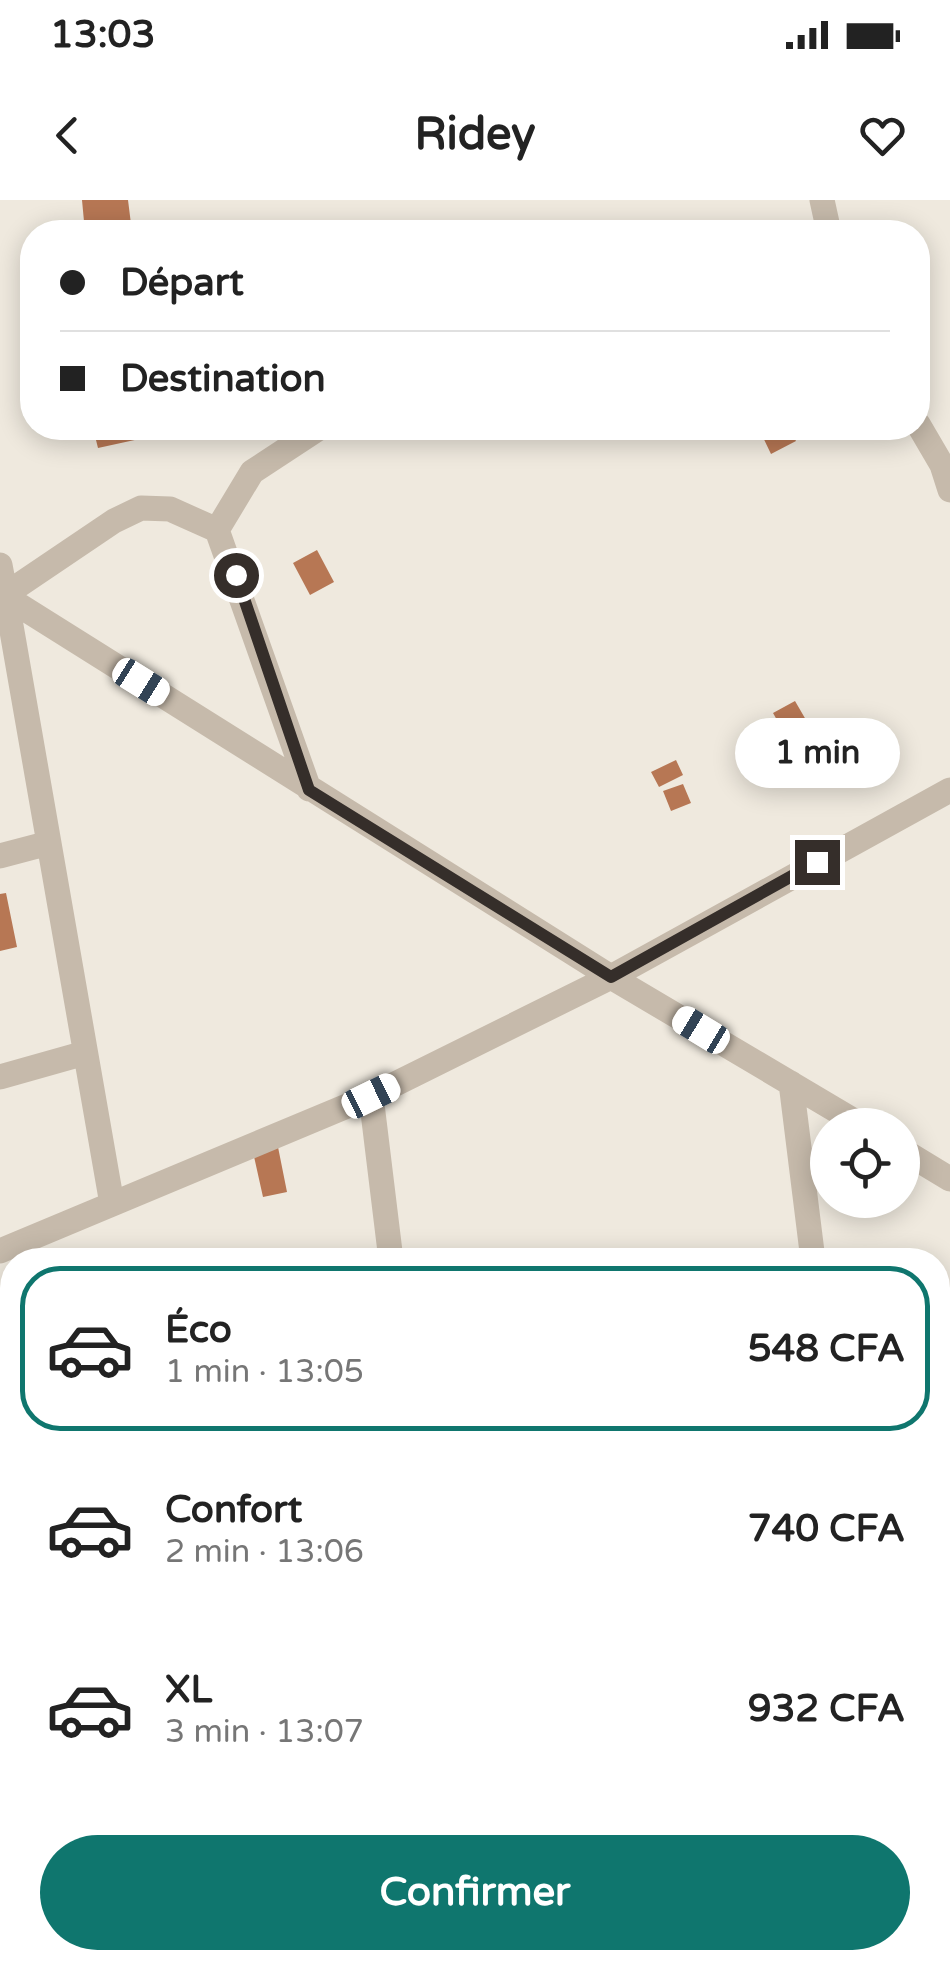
<!DOCTYPE html>
<html lang="fr">
<head>
<meta charset="utf-8">
<style>
	body { margin:0; font-family:"Varela Round",sans-serif; background:#f6f6f6; color:#222; height:100vh; display:flex; flex-direction:column; font-size:38px; white-space:nowrap }
	* { box-sizing:border-box; margin:0 }
	p { font-size:32px; color:#767676 }
	.icon { flex:none; width:55px; height:55px; fill:none; stroke:currentColor; stroke-width:2; stroke-linecap:round; stroke-linejoin:round }
	.map { position:relative; flex:1; overflow:hidden }
	.side { position:absolute; left:0px; top:1048px; width:950px; height:722px; display:flex; flex-direction:column; background:#fff; border-radius:40px 40px 0 0; box-shadow:0 5px 25px #0003 }
	.side>* { flex:none }
	.hud { position:absolute; left:20px; top:20px; width:910px; height:220px; border-radius:40px; box-shadow:0 5px 25px #0003; display:grid; align-content:center; height:220px; padding:0 40px; background:#fff }
	.fabs { position:absolute; left:810px; top:908px; display:grid; gap:20px }
	.fabs a { display:grid; place-items:center; width:110px; height:110px; border-radius:50%; background:#fff; box-shadow:0 5px 25px #0003; font-size:50px }
	.end { position:absolute; width:45px; height:45px; margin:-22px; border:12px solid #352e2a; background:#fff; box-shadow:0 0 0 5px #fff }
	.from { border-radius:50% }
	.bubble { position:absolute; height:70px; border-radius:35px; background:#fff; box-shadow:0 5px 25px #0003; font-size:32px; font-weight:700; line-height:70px; text-align:center }
	.car { position:absolute; width:30px; height:60px; margin:-30px -15px; border-radius:12px; box-shadow:0 0 8px 2px #0007; background:linear-gradient(#fff 24%,#345 0 40%,#fff 0 76%,#345 0 86%,#fff 0) }
	.hud b { display:flex; align-items:center; gap:35px; height:95px; font-size:38px }
	.hud b+b { border-top:2px solid #e0e0e0 }
	.hud i { width:25px; height:25px; background:#222 }
	ul { padding:18px 0 0; list-style:none }
	li { display:flex; align-items:center; gap:30px; height:165px; margin:0 20px 15px; padding:0 20px; border:5px solid transparent; border-radius:40px }
	li div { flex:1 }
	li b { display:block; font-size:38px }
	li em { font-style:normal; font-weight:700 }
	li.active { border-color:#0f766e }
	li>.icon { width:90px; height:90px; stroke-width:1.5 }
	.button { display:flex; gap:20px; margin-top:auto; padding:20px 40px }
	.button a { flex:1; height:115px; border-radius:60px; background:#0f766e; color:#fff; font-size:40px; font-weight:700; line-height:115px; text-align:center }
	.status { display:flex; justify-content:space-between; align-items:center; height:70px; padding:0 50px; background:#fff; direction:ltr }
	.status svg { height:28px; fill:currentColor }
	header { display:flex; justify-content:space-between; align-items:center; height:130px; padding:0 40px; background:#fff; font-size:45px; font-weight:700 }
	.map>svg:first-child { display:block }
	.green { fill:#b0bda0 }
	.building { fill:#b77754 }
	.lines { fill:none; stroke-linecap:round; stroke-linejoin:round }
	.street { stroke:#c6baab; stroke-width:25 }
	.route { stroke:#352e2a; stroke-width:12 }
</style>
</head>
<body>
<div class="status"><b>13:03</b><svg viewBox="0 0 49 12"><path d="M0 12V9h3v3zM5 12V6h3v6zM10 12V3h3v9zM15 12V0h3v12zM26 1h20v11H26zM47 4h2v5h-2z"/></svg></div>
<header><svg class="icon" aria-label="back" viewBox="0 0 24 24"><path d="M15 5l-7 7 7 7"/></svg>Ridey<svg class="icon" aria-label="heart" viewBox="0 0 24 24"><path d="M12 20l-8-8c-3-5 5-10 8-4 3-6 11-1 8 4z"/></svg></header>
<div class="map">
<svg width="950" height="1768" viewBox="0 0 950 1768">
	<rect width="100%" height="100%" fill="#efe9de"/>
	<path class="green" d="M103 1758H453L454 1768H106Z"/>
	<path class="building" d="M82 0H128L132 32H85Z
		M93 228H151L153 236 98 248Z
		M767 228H789L796 241 771 254 760 231Z
		M317 350 334 382 310 395 293 363Z
		M795 501 813 532 791 545 773 513Z
		M676 560 683 575 659 587 651 572Z
		M683 584 691 603 671 611 663 591Z
		M6 693 17 747 0 751V694Z
		M278 947 287 992 263 997 253 952Z
		M950 1199V1265L938 1267V1201Z
		M12 1217V1257L0 1260V1220Z
		M769 1758H821L824 1768H772Z"/>
	<g class="lines">
		<path class="street" d="M822 0 829 32
			M918 224 942 265 950 290
			M0 365 6 397 611 777 861 925
			M0 393 6 397 112 1004
			M0 398 114 321 141 308 170 309 217 330
			M309 589 217 330 252 272 319 228
			M0 656 49 643
			M0 877 85 853
			M791 883 813 1060
			M371 896 391 1060
			M902 950 950 979
			M0 1051 371 896 611 777 950 590
			M0 1401 12 1456
			M938 1516 950 1513
			M80 1758 83 1768
			M479 1758 480 1768
			M886 1758 887 1768"/>
	</g>
	<g class="lines">
		<path class="route" d="M236 375 309 590 611 777 817 662"/>
	</g>
</svg>
<div class="fabs">
<a><svg class="icon" aria-label="locate" viewBox="0 0 24 24"><circle cx="12" cy="12" r="6"/><path d="M12 2v4M12 18v4M2 12h4M18 12h4"/></svg></a>
</div>
<i class="end from" style="left:236px;top:375px"></i>
<i class="end" style="left:817px;top:662px"></i>
<div class="bubble" style="left:735px;top:518px;width:165px">1 min</div>
<i class="car" style="left:141px;top:482px;rotate:122deg"></i>
<i class="car" style="left:701px;top:830px;rotate:301deg"></i>
<i class="car" style="left:371px;top:896px;rotate:64deg"></i>
<div class="hud">
<b><i class="from"></i>Départ</b>
<b><i></i>Destination</b>
</div>
<section class="side">
<ul>
<li class="active"><svg class="icon" aria-label="car" viewBox="0 0 24 24"><path d="M5 17H2v-5l4-1 3-4h7l3 4 3 1v5h-3M9 17h6M6 11h13"/><circle cx="7" cy="17" r="2"/><circle cx="17" cy="17" r="2"/></svg><div><b>Éco</b><p>1 min · 13:05</p></div><em>548 CFA</em></li>
<li><svg class="icon" aria-label="car" viewBox="0 0 24 24"><path d="M5 17H2v-5l4-1 3-4h7l3 4 3 1v5h-3M9 17h6M6 11h13"/><circle cx="7" cy="17" r="2"/><circle cx="17" cy="17" r="2"/></svg><div><b>Confort</b><p>2 min · 13:06</p></div><em>740 CFA</em></li>
<li><svg class="icon" aria-label="car" viewBox="0 0 24 24"><path d="M5 17H2v-5l4-1 3-4h7l3 4 3 1v5h-3M9 17h6M6 11h13"/><circle cx="7" cy="17" r="2"/><circle cx="17" cy="17" r="2"/></svg><div><b>XL</b><p>3 min · 13:07</p></div><em>932 CFA</em></li>
</ul>
<div class="button"><a>Confirmer</a></div>
</section>
</div>
</body>
</html>
